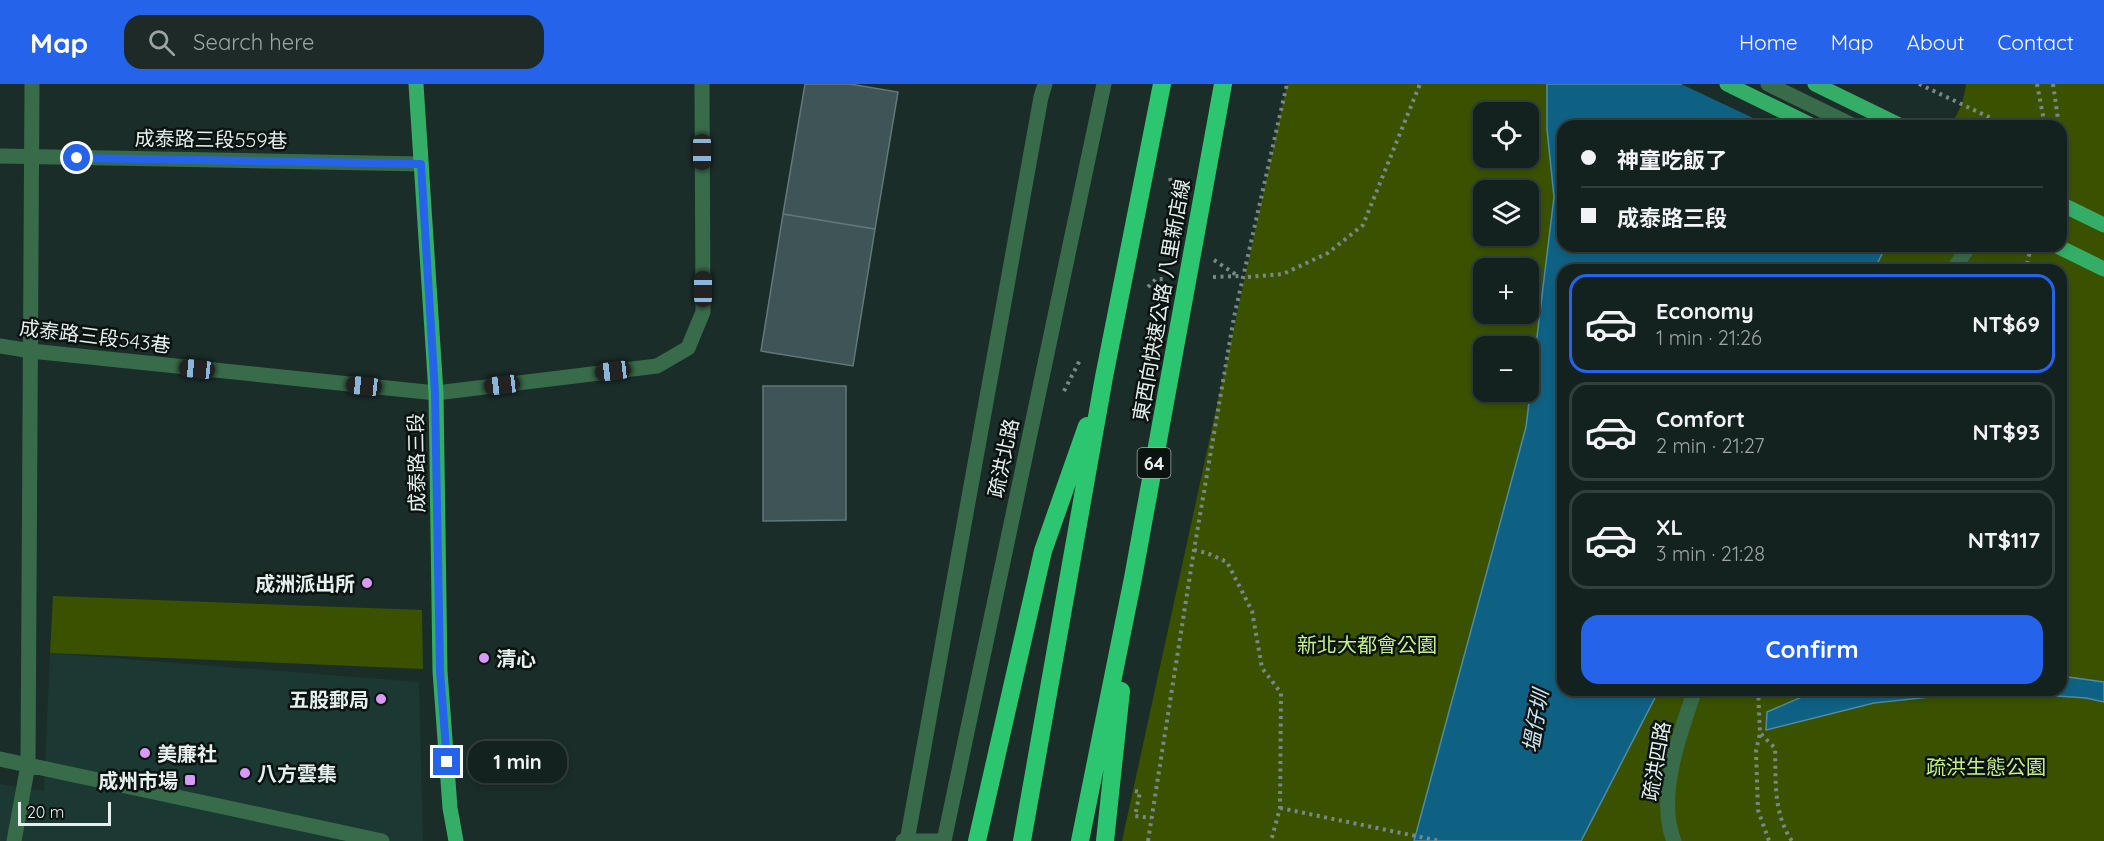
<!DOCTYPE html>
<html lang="en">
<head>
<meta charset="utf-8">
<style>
	body { margin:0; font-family:Quicksand,"Noto Sans TC",sans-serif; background:#1d2a28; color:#f1f3f6; height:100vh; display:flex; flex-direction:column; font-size:22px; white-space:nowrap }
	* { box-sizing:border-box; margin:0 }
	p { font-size:20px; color:#9da4a4 }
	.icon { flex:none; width:33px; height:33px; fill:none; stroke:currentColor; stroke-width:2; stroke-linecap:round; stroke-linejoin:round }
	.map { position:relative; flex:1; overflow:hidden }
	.side { position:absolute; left:1557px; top:180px; width:510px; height:432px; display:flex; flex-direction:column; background:#14221f; border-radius:18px; box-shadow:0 3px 9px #0003,0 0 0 2px #333f3d }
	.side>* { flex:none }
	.guide { position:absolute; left:1557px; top:36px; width:510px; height:132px; border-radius:18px; box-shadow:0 3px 9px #0003,0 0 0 2px #333f3d; display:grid; align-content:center; height:132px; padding:0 24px; background:#14221f }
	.buttons { position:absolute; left:1473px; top:18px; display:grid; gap:12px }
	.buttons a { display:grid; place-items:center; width:66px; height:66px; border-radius:12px; background:#14221f; box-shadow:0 3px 9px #0003,0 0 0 2px #333f3d; font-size:30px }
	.scale { position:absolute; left:18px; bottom:15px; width:93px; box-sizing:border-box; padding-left:6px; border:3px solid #e5f0ee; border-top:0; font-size:16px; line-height:21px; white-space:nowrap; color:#e5f0ee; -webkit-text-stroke:4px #0b1311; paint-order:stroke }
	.end { position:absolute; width:27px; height:27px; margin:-14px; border:8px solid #2563eb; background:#fff; box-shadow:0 0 0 3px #fff }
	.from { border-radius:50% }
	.bubble { position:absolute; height:42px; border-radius:18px; background:#14221f; box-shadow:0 3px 9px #0003,0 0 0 2px #333f3d; font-size:20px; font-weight:800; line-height:42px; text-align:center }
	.car { position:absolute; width:18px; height:36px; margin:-18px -9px; border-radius:8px; box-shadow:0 0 4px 2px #0007; background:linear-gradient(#222 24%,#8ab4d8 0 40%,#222 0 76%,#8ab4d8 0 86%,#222 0) }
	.guide b { display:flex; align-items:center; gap:21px; height:57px; font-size:22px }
	.guide b+b { border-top:2px solid #333f3d }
	.guide i { width:15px; height:15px; background:#f1f3f6 }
	ul { padding:10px 0 0; list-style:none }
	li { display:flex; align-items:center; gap:18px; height:99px; margin:0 12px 9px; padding:0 12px; border:3px solid #333f3d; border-radius:18px }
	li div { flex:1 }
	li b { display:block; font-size:22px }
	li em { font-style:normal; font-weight:800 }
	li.active { border-color:#2563eb }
	li>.icon { width:54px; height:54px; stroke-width:1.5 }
	.primary-button { display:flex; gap:12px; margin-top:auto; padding:12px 24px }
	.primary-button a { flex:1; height:69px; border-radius:18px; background:#2563eb; color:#fff; font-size:24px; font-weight:800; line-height:69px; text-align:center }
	header { display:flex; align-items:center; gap:36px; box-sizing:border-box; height:84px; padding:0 30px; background:#2563eb; color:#fff }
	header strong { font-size:28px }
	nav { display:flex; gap:33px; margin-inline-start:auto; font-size:21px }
	.search { width:420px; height:54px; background:#1d2a28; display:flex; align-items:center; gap:15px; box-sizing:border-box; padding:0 21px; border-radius:18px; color:#9da4a4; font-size:22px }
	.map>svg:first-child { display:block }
	.built { fill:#1c3833 }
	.green { fill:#3a5200; fill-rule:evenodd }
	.water { fill:#0f6184; stroke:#4f8ca4; stroke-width:1.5 }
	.pier { fill:#1a2d29 }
	.building { fill:#3f5457; stroke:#62787b; stroke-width:1.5 }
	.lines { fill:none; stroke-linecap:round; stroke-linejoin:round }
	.path { stroke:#798885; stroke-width:4; stroke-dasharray:3 4.5; stroke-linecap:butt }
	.minor { stroke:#386b49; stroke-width:15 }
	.major { stroke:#34ad66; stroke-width:15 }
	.highway { stroke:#2cc671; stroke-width:18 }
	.route { stroke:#2563eb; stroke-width:8 }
	.poi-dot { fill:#d99af7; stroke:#0b1311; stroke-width:2 }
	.labels { text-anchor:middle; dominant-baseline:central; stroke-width:5; stroke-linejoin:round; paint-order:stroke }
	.shield { fill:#0b1311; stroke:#a4aeac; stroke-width:1.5 }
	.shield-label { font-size:18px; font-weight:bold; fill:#e5f0ee }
	.street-label { font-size:20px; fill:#e5f0ee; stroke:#0b1311 }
	.poi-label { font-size:20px; font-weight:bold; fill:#e5f0ee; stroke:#0b1311; text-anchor:end }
	.park-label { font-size:20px; fill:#c6f083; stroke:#0b1311 }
	.water-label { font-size:21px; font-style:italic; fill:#cde2ef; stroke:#0b1311 }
</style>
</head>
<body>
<header>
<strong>Map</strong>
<div class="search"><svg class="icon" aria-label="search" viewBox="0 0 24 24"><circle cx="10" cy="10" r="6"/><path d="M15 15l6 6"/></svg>Search here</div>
<nav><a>Home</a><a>Map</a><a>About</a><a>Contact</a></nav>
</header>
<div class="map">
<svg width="2104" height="757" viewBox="0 0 2104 757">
	<rect width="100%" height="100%" fill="#1a2d29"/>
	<path class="built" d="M50 569 419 598 423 757H0V700L44 707Z"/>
	<path class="green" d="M1287 0H2104V757H1122ZM1484 28H1528V74H1484ZM1563 42H2061V162H1563ZM1484 106H1528V152H1484ZM1484 184H1528V230H1484ZM1563 186H2061V606H1563ZM1484 262H1528V308H1484Z
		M53 512 422 526 423 585 50 569Z"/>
	<path class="water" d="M1547 0H1963L1948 42H1563V162H1886L1874 186H1563V606H1659L1581 757H1414L1526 343 1554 113 1547 45Z
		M2061 592 2104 598V618L2086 614 1986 607 1874 619 1766 646 1767 628 1818 606H2061Z"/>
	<path class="pier" d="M1681 0H1965L1966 1 1962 20 1951 42H1770Z"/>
	<path class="building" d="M805 0H850L898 8 875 145 783 130Z
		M783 130 875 145 853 282 761 267Z
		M763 302H846V436L763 437Z"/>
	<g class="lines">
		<path class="path" d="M1919 0 1993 35 1999 42
			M2037 0 2045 42
			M2053 0 2059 42
			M2061 54V64
			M1170 94 1176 116
			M1214 176 1238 192
			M2023 186 2027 181 2031 162
			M1213 193 1239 192
			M1248 193 1283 190 1328 169 1363 141 1420 0
			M1148 203 1156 195H1164
			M1064 307 1081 274
			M1194 466 1207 469 1227 478 1252 527 1262 584 1281 609 1280 724 1271 757
			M1758 606 1760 649 1756 667 1758 726 1769 757
			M1759 612 1770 606
			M1761 650 1775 664C1776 697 1773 729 1792 757
			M1135 707 1140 708 1135 732 1151 734
			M1280 724 1440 757
			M1148 757 1194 466 1234 233 1287 0"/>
		<path class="minor" d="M1768 0 1854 42
			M0 72 421 80
			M1953 186 1969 162
			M0 262 31 267 436 309 657 282 688 264 703 228 702 0
			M0 675 382 757
			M14 757 28 681 32 0
			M903 757H944
			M907 757 1041 13 1045 0
			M944 757 1104 0
			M1674 757C1656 713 1680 649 1695 606"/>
		<path class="major" d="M416 0 436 309 440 587 450 724 456 757
			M1727 0 1813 42
			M1815 0 1901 42
			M2061 120 2104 141
			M2057 162 2104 185"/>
		<path class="highway" d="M977 757 1043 467 1087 342
			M1022 757 1104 293 1162 0
			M1080 757 1133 494 1223 0
			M1105 757 1121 607"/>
	</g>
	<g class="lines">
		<path class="route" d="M77 74 421 80 435 309 440 587 447 678"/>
	</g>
	<g class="poi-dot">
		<circle cx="367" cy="499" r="6"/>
		<circle cx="484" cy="574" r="6"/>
		<circle cx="381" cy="615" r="6"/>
		<circle cx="145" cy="669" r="6"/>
		<circle cx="245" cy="689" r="6"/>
		<rect x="184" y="690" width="12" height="12" rx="3"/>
	</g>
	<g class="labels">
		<rect class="shield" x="1137.5" y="364" width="33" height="30" rx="4.5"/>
		<g class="shield-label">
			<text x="1154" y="379">64</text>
		</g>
		<g class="street-label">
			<text transform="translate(211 55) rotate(1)">成泰路三段559巷</text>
			<text transform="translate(1161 216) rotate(-80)">東西向快速公路 八里新店線</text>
			<text transform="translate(95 252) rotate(7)">成泰路三段543巷</text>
			<text transform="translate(1003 374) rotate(-78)">疏洪北路</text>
			<text transform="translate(416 379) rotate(-91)">成泰路三段</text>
			<text transform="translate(1656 677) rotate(-80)">疏洪四路</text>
		</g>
		<g class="poi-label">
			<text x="355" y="499">成洲派出所</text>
			<text x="496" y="574" text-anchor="start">清心</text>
			<text x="369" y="615">五股郵局</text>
			<text x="157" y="669" text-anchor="start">美廉社</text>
			<text x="257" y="689" text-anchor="start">八方雲集</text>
			<text x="178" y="696">成州市場</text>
		</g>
		<g class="park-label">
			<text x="1367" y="560">新北大都會公園</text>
			<text x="1986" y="682">疏洪生態公園</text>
		</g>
		<g class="water-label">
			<text transform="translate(1535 637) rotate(-80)">塭仔圳</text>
		</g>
	</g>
</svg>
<div class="buttons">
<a><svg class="icon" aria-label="locate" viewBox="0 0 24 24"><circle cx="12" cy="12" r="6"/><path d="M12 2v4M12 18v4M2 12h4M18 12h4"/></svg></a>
<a><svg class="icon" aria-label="layers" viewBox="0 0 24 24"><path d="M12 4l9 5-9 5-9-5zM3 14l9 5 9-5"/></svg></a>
<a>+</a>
<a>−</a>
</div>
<div class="scale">20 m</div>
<i class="end from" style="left:77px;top:74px"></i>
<i class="end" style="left:447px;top:678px"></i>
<div class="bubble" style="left:468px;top:657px;width:99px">1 min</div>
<i class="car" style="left:702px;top:68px;rotate:180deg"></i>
<i class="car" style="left:703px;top:205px;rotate:0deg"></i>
<i class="car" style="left:197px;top:285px;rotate:276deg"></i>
<i class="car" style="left:613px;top:287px;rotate:263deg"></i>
<i class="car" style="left:502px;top:301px;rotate:263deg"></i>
<i class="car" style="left:364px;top:302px;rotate:276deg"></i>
<div class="guide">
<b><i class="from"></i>神童吃飯了</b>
<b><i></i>成泰路三段</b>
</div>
<section class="side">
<ul>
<li class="active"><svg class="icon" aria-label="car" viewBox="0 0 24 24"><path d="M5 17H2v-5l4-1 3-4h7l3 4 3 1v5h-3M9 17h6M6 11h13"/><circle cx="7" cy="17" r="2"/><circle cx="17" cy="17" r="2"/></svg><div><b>Economy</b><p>1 min · 21:26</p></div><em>NT$69</em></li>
<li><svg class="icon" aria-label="car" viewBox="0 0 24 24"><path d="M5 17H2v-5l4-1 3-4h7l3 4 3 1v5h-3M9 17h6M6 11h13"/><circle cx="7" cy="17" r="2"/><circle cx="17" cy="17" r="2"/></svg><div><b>Comfort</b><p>2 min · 21:27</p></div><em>NT$93</em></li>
<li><svg class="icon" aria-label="car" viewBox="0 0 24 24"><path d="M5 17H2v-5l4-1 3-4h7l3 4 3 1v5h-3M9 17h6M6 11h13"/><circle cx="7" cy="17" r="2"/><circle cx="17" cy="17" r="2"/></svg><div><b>XL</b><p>3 min · 21:28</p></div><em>NT$117</em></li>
</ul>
<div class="primary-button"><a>Confirm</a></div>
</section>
</div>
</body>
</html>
